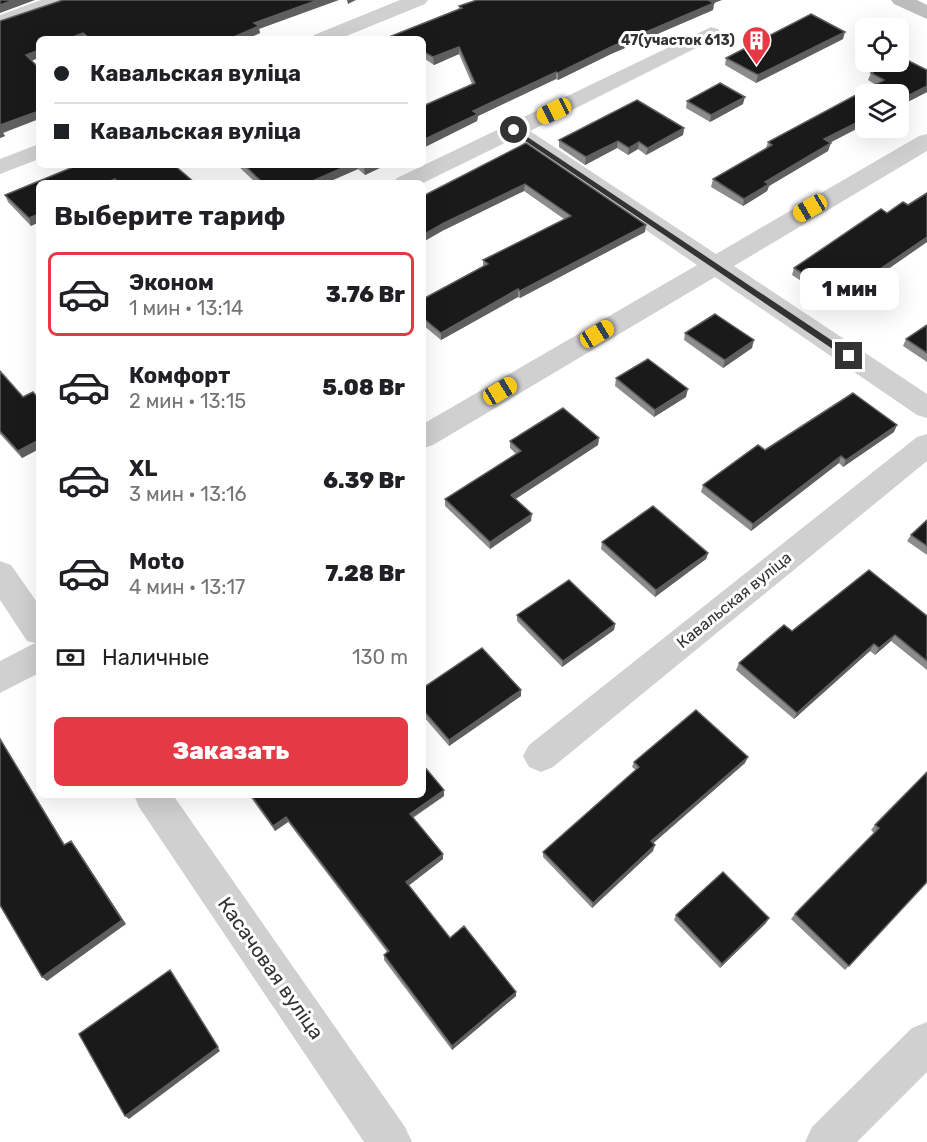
<!DOCTYPE html>
<html lang="ru">
<head>
<meta charset="utf-8">
<style>
	body { margin:0; font-family:Rubik,sans-serif; background:#f2f2f2; color:#202124; height:100vh; display:flex; flex-direction:column; font-size:22px; white-space:nowrap }
	* { box-sizing:border-box; margin:0 }
	p { font-size:20px; color:#757577 }
	.icon { flex:none; width:33px; height:33px; fill:none; stroke:currentColor; stroke-width:2; stroke-linecap:round; stroke-linejoin:round }
	.map { position:relative; flex:1; overflow:hidden }
	.side { position:absolute; left:36px; top:180px; width:390px; height:618px; display:flex; flex-direction:column; background:#fff; border-radius:9px; box-shadow:0 6px 24px #0002 }
	.side>* { flex:none }
	.hud { position:absolute; left:36px; top:36px; width:390px; height:132px; border-radius:9px; box-shadow:0 6px 24px #0002; display:grid; align-content:center; height:132px; padding:0 18px; background:#fff }
	.fabs { position:absolute; left:855px; top:18px; display:grid; gap:12px }
	.fabs a { display:grid; place-items:center; width:54px; height:54px; border-radius:9px; background:#fff; box-shadow:0 6px 24px #0002; font-size:30px }
	.end { position:absolute; width:27px; height:27px; margin:-14px; border:8px solid #333; background:#fff; box-shadow:0 0 0 3px #fff }
	.from { border-radius:50% }
	.bubble { position:absolute; height:42px; border-radius:9px; background:#fff; box-shadow:0 6px 24px #0002; font-size:20px; font-weight:800; line-height:42px; text-align:center }
	.car { position:absolute; width:18px; height:36px; margin:-18px -9px; border-radius:8px; box-shadow:0 0 4px 2px #0007; background:linear-gradient(#f5c518 24%,#345 0 40%,#f5c518 0 76%,#345 0 86%,#f5c518 0) }
	.hud b { display:flex; align-items:center; gap:21px; height:57px; font-size:22px }
	.hud b+b { border-top:2px solid #e0e0e0 }
	.hud i { width:15px; height:15px; background:#202124 }
	ul { padding:0; list-style:none }
	li { display:flex; align-items:center; gap:18px; height:84px; margin:0 12px 9px; padding:0 6px; border:3px solid transparent; border-radius:9px }
	li div { flex:1 }
	li b { display:block; font-size:22px }
	li em { font-style:normal; font-weight:800 }
	li.active { border-color:#e63946 }
	li>.icon { width:54px; height:54px; stroke-width:1.5 }
	h2 { padding:0 18px; font-size:27px; line-height:72px }
	.pay { display:flex; align-items:center; gap:15px; height:66px; padding:0 18px; font-size:22px }
	.pay p { margin-inline-start:auto }
	.button { display:flex; gap:12px; margin-top:auto; padding:12px 18px }
	.button a { flex:1; height:69px; border-radius:9px; background:#e63946; color:#fff; font-size:24px; font-weight:800; line-height:69px; text-align:center }
	.map>svg:first-child { display:block }
	.lines { fill:none; stroke-linecap:round; stroke-linejoin:round }
	.street { fill:#d0d0d0; fill-rule:evenodd }
	.secondary { fill:#bdbdbd; fill-rule:evenodd }
	.wall { fill:#8c8c8c }
	.shaded-wall { fill:#5f5f5f }
	.building { fill:#1a1a1a; stroke:#5f5f5f; stroke-width:1.5 }
	.route { fill:#333 }
	.labels { text-anchor:middle; dominant-baseline:central; stroke-width:6; stroke-linejoin:round; paint-order:stroke }
	.far-poi-label { font-size:14px; font-weight:bold; fill:#333; stroke:#fff; text-anchor:end }
	.street-label { font-size:16px; fill:#333; stroke:#fff }
	.near-street-label { font-size:20px; fill:#333; stroke:#fff }
</style>
</head>
<body>
<div class="map">
<svg width="927" height="1142" viewBox="0 0 927 1142">
	<rect width="100%" height="100%" fill="#fff"/>
	<g class="lines">
		<path class="street" d="M41 0H70L67 4 0 28V15Z
			M400 0H428L425 4 339 39H311L314 35Z
			M711 27 718 29 721 33 718 37 530 131 716 254 919 136 927 134V151L734 266 927 394V418L917 415 715 277 433 445 423 448V424L697 265 513 139 423 183H393L397 178Z
			M39 144V159L0 174V159Z
			M927 434V461L553 767 541 772 529 767 523 756 529 745 917 437Z
			M0 561 11 565 39 605V673L0 693V661L35 643 27 641 0 600Z
			M134 795H173L405 1127 412 1142H364L139 807Z
			M927 1022V1072L857 1142H805L812 1127 912 1028Z"/>
		<path class="secondary" d="M891 0H917L927 5V19L894 4Z"/>
	</g>
	<path class="wall" d="M714 3 713 10 611 54 558 80 556 79 478 116 477 121 423 148V106L472 84 459 54 434 65 425 59 423 60V39L459 9V6Z
		M0 21 259 29 260 33 247 39H39L32 61 3 133 5 136 0 138Z
		M843 39 756 83 725 65 726 58Z
		M927 70V92L829 142 828 151 769 186 767 191 743 206 711 187 713 179 766 148 768 142 876 85 868 80 871 73Z
		M687 101 743 104 710 122 686 108Z
		M684 128 683 135 646 155 638 149 628 155 617 148 585 165 559 147V140Z
		M526 143 645 232 520 298 518 297 441 340 423 325V299L483 266V260L564 219 524 191 444 230Z
		M78 165H180L176 167 195 183H39V222L31 226 8 202 5 195Z
		M237 165H386L365 175 358 169 326 183H256Z
		M927 193V242L877 276 883 279 880 287 846 310 792 275 794 268 887 213 908 205Z
		M927 325V362L903 346 906 339Z
		M685 333 752 348 723 368 684 340Z
		M0 371 23 397 39 399V449L22 458 0 434Z
		M616 378 686 397 654 417 615 386Z
		M894 432 843 467 839 463 751 531 701 492 703 485 765 450Z
		M599 438 598 445 515 499 531 521 490 549 445 506V499L516 454 510 448V441Z
		M927 520V555L907 541 911 535Z
		M602 542 708 553 706 559 655 597 601 549Z
		M517 615 615 624 614 630 562 667 517 621Z
		M927 616V670L891 641 875 655 870 651 794 719 736 670 739 663 792 631Z
		M423 688 521 690V696L449 746 423 716Z
		M634 762 745 763 653 843V851L592 908 543 857V852L636 770 632 767Z
		M927 772V882L845 970 791 919 795 914 874 833 871 830 875 825Z
		M249 795H423L444 796 413 818 443 854V859L409 885 450 938 516 996 452 1050 384 960V955L387 952 288 822 275 831Z
		M676 915 766 923 720 968 674 920Z"/>
	<path class="shaded-wall" d="M13 0H35L0 13V5Z
		M318 0H339L259 29 260 33 247 39H229L254 23Z
		M347 0H356L348 4Z
		M707 0H722L714 3 713 10 611 54 558 80V73Z
		M845 32 843 39 756 83 758 75Z
		M83 33 85 39H67Z
		M459 47V54L434 65 433 57Z
		M39 50V58L28 62 26 55Z
		M556 72V79L478 116 477 121 423 148V140L473 111Z
		M927 86V92L898 107V101Z
		M745 97 743 104 710 122 711 115Z
		M39 111V119L3 133 5 136 0 138V125Z
		M866 118V124L822 147 824 139Z
		M684 128 683 135 646 155 648 148Z
		M618 141 617 148 585 165 586 157Z
		M639 142 638 149 628 155 629 148Z
		M831 143 828 151 769 186 767 191 743 206 744 199 765 182Z
		M349 165H357L358 169 326 183H308Z
		M369 165H386L365 175 364 167Z
		M115 179 116 183H106Z
		M525 184 524 191 444 230 423 242V235L444 223Z
		M39 214V222L31 226 29 218Z
		M646 225 645 232 520 298V291Z
		M927 237V242L871 281 873 274Z
		M883 279 880 287 846 310 848 303Z
		M518 289V297L441 340V333Z
		M754 340 752 348 723 368 725 360Z
		M688 389 686 397 654 417 655 410Z
		M897 425 894 432 843 467 846 460Z
		M599 438 598 445 511 502V495Z
		M39 440V449L22 458 18 451Z
		M841 456 839 463 751 531 753 524Z
		M532 514 531 521 490 549V542Z
		M708 553 706 559 655 597 656 590Z
		M615 624 614 630 562 667 563 661Z
		M895 635 891 641 875 655 879 648Z
		M874 644 870 651 794 719 797 713Z
		M521 690V696L449 746V740Z
		M0 738 3 743 68 850 64 845Z
		M748 757 745 763 649 847 651 841Z
		M444 790V796L410 819V814Z
		M286 817 288 822 275 831 273 826Z
		M655 845 653 851 592 908 593 903Z
		M75 846 126 924 47 981 42 977Z
		M443 854V859L407 887 406 882Z
		M769 918 766 923 720 968 722 964Z
		M173 974 220 1051 129 1119 125 1116Z
		M516 992V996L452 1050V1046Z"/>
	<path class="building" d="M0 0H13L0 5Z
		M63 0H318L254 23 259 26 229 39H90L83 33 67 39H39V50L26 55 39 68V111L0 125V21Z
		M477 0H708L714 3 611 47 558 73 556 72 473 111 478 114 423 140V106L475 83 459 47 433 57 424 52H423V39H384L462 8 459 6Z
		M811 14 845 32 758 75 726 58Z
		M901 57 927 70V86L898 101V94H866V118L824 139 831 143 765 182 769 184 744 199 713 179 772 145 768 142 884 80 871 73 892 62H898V58Z
		M720 83 745 97 711 115 687 101Z
		M637 100 684 128 648 148 639 142 629 148 618 141 586 157 559 140Z
		M526 143 646 225 520 291 518 289 441 333 423 318V299L488 264 483 260 571 216 525 184 444 223 423 235V196Z
		M78 165H174L195 183H119L115 179 106 183H39V214L29 218 5 195Z
		M244 165H349L308 183H263Z
		M927 193V237L873 274 883 279 848 303 794 268 881 209 887 213 903 202 908 205Z
		M715 314 754 340 725 360 685 333Z
		M927 325V353L906 339Z
		M648 359 688 389 655 410 616 378Z
		M0 371 23 397 33 392 39 399V440L18 451 0 431Z
		M853 393 897 425 846 460 841 456 753 524 703 485 758 445 765 450Z
		M563 408 599 438 511 495 532 514 490 542 445 499 521 451 510 441Z
		M653 506 708 553 656 590 602 542Z
		M927 520V546L911 535Z
		M869 570 927 616V661L895 635 879 648 874 644 797 713 739 663 784 625 792 631Z
		M569 580 615 624 563 661 517 615Z
		M482 648 521 690 449 740 423 710V688Z
		M696 710 748 757 651 841 655 845 593 903 543 852 639 767 634 762Z
		M0 739 64 845 71 841 122 920 42 977 0 905Z
		M423 765 444 790 410 814 443 854 406 882 450 938 464 926 516 992 452 1046 384 955 389 951 286 817 273 826 251 795H423Z
		M927 772V882L849 966 795 914 879 828 875 825Z
		M723 872 769 918 722 964 676 915Z
		M170 970 218 1047 125 1116 79 1034Z"/>
	<path class="route" d="M514 128 852 354V358H846L512 132Z"/>
	<defs>
		<symbol id="building-pin" viewBox="-11 -11 22 30"><path d="M0 17L-7.5 6A9.5 9.5 0 1 1 7.5 6Z" fill="#e63946" stroke="#fff"/><path d="M-4-6H4V6H1V3H-1V6H-4ZM-2.5-4.3h1.7v1.8h-1.7ZM.8-4.3h1.7v1.8H.8ZM-2.5-1h1.7V.8h-1.7ZM.8-1h1.7V.8H.8Z" fill="#fff"/></symbol>
	</defs>
	<g fill-rule="evenodd">
		<use href="#building-pin" x="740" y="24" width="33" height="45"/>
	</g>
	<g class="labels">
		<g class="far-poi-label">
			<text x="735" y="40">47(участок 613)</text>
		</g>
		<g class="street-label">
			<text transform="translate(734 600) rotate(-39)">Кавальская вуліца</text>
		</g>
		<g class="near-street-label">
			<text transform="translate(271 968) rotate(55)">Касачовая вуліца</text>
		</g>
	</g>
</svg>
<div class="fabs">
<a><svg class="icon" aria-label="locate" viewBox="0 0 24 24"><circle cx="12" cy="12" r="6"/><path d="M12 2v4M12 18v4M2 12h4M18 12h4"/></svg></a>
<a><svg class="icon" aria-label="layers" viewBox="0 0 24 24"><path d="M12 4l9 5-9 5-9-5zM3 14l9 5 9-5"/></svg></a>
</div>
<i class="end from" style="left:514px;top:130px"></i>
<i class="end" style="left:849px;top:356px"></i>
<div class="bubble" style="left:800px;top:268px;width:99px">1 мин</div>
<i class="car" style="left:554px;top:111px;rotate:244deg"></i>
<i class="car" style="left:810px;top:208px;rotate:240deg"></i>
<i class="car" style="left:597px;top:334px;rotate:59deg"></i>
<i class="car" style="left:500px;top:391px;rotate:59deg"></i>
<div class="hud">
<b><i class="from"></i>Кавальская вуліца</b>
<b><i></i>Кавальская вуліца</b>
</div>
<section class="side">
<h2>Выберите тариф</h2>
<ul>
<li class="active"><svg class="icon" aria-label="car" viewBox="0 0 24 24"><path d="M5 17H2v-5l4-1 3-4h7l3 4 3 1v5h-3M9 17h6M6 11h13"/><circle cx="7" cy="17" r="2"/><circle cx="17" cy="17" r="2"/></svg><div><b>Эконом</b><p>1 мин · 13:14</p></div><em>3.76 Br</em></li>
<li><svg class="icon" aria-label="car" viewBox="0 0 24 24"><path d="M5 17H2v-5l4-1 3-4h7l3 4 3 1v5h-3M9 17h6M6 11h13"/><circle cx="7" cy="17" r="2"/><circle cx="17" cy="17" r="2"/></svg><div><b>Комфорт</b><p>2 мин · 13:15</p></div><em>5.08 Br</em></li>
<li><svg class="icon" aria-label="car" viewBox="0 0 24 24"><path d="M5 17H2v-5l4-1 3-4h7l3 4 3 1v5h-3M9 17h6M6 11h13"/><circle cx="7" cy="17" r="2"/><circle cx="17" cy="17" r="2"/></svg><div><b>XL</b><p>3 мин · 13:16</p></div><em>6.39 Br</em></li>
<li><svg class="icon" aria-label="car" viewBox="0 0 24 24"><path d="M5 17H2v-5l4-1 3-4h7l3 4 3 1v5h-3M9 17h6M6 11h13"/><circle cx="7" cy="17" r="2"/><circle cx="17" cy="17" r="2"/></svg><div><b>Moto</b><p>4 мин · 13:17</p></div><em>7.28 Br</em></li>
</ul>
<div class="pay"><svg class="icon" aria-label="cash" viewBox="0 0 24 24"><path d="M3 7h18v10H3z"/><circle cx="12" cy="12" r="2"/></svg>Наличные<p>130 m</p></div>
<div class="button"><a>Заказать</a></div>
</section>
</div>
</body>
</html>
